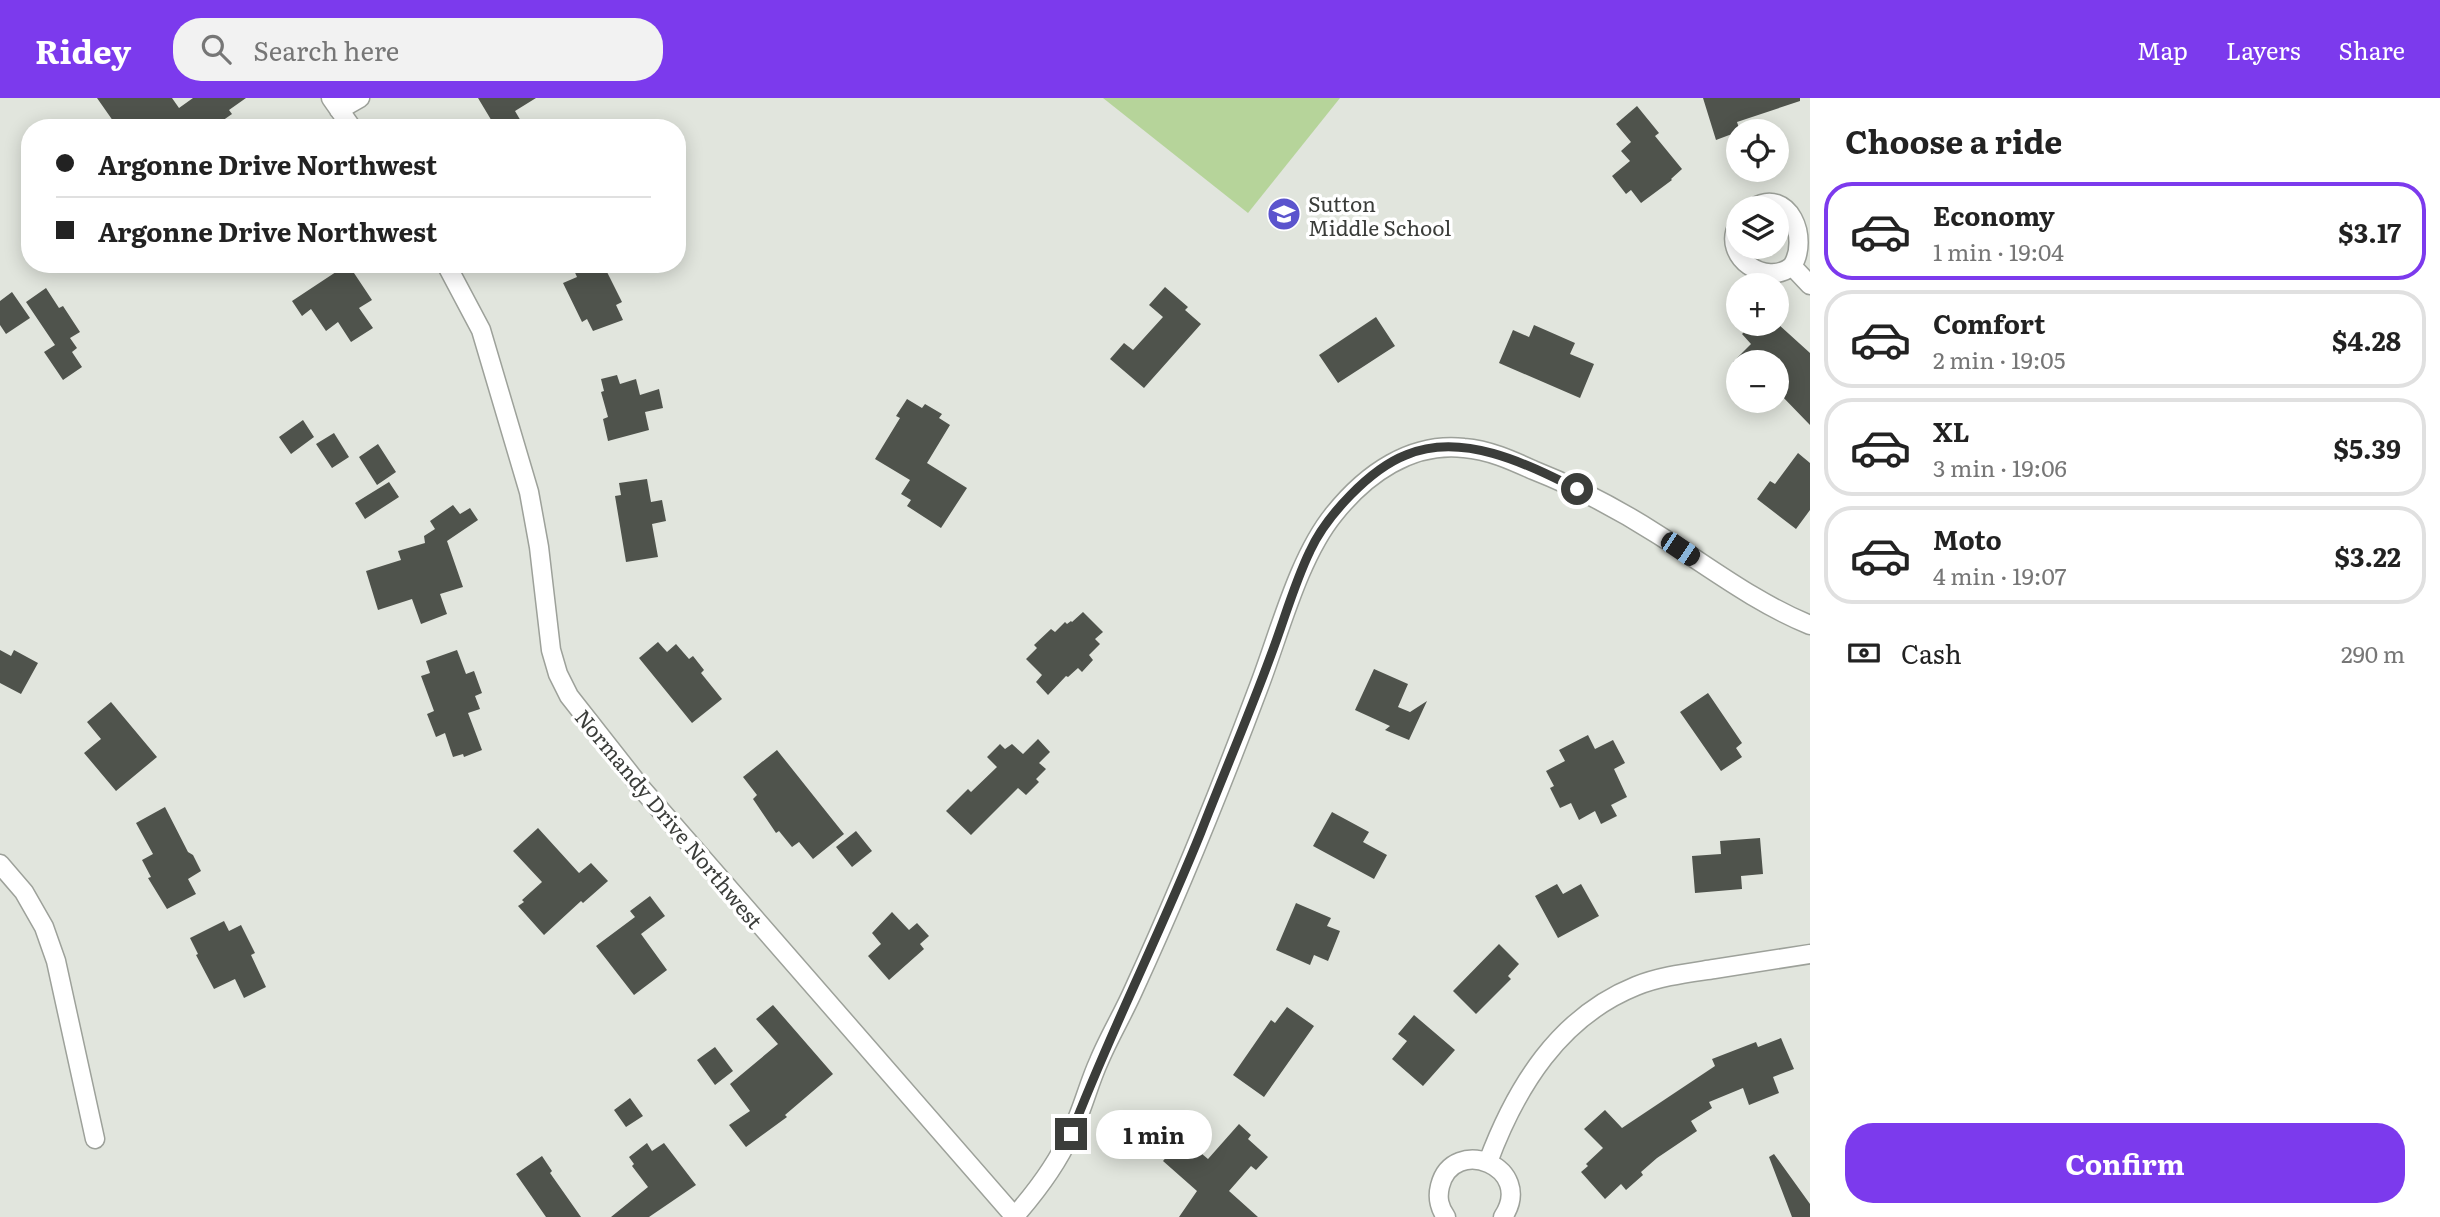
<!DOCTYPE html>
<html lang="en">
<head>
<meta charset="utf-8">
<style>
	body { margin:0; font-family:Literata,serif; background:#f2f2f2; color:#222; height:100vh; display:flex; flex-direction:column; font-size:26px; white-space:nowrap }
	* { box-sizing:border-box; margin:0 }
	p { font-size:23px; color:#767676 }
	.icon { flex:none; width:38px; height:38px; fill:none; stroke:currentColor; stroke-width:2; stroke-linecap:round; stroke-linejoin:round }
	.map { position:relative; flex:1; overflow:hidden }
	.details { display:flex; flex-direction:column; background:#fff; width:630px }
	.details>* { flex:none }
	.hud { position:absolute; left:21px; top:21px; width:665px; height:154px; border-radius:28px; box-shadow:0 4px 18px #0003; display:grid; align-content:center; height:154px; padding:0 35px; background:#fff }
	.buttons { position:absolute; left:1726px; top:21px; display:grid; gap:14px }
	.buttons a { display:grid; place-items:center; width:63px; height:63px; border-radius:50%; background:#fff; box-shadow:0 4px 18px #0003; font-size:35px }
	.end { position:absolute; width:32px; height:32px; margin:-16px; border:9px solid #3b3d3a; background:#fff; box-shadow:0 0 0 4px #fff }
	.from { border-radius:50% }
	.bubble { position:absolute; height:49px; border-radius:24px; background:#fff; box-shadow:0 4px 18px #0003; font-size:23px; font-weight:700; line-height:49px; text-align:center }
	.car { position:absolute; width:21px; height:42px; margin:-21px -10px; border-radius:9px; box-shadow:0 0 5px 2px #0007; background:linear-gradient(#222 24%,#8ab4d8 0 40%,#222 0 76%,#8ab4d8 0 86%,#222 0) }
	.hud b { display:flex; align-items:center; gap:24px; height:66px; font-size:26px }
	.hud b+b { border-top:2px solid #e0e0e0 }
	.hud i { width:18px; height:18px; background:#222 }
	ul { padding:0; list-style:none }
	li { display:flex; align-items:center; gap:21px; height:98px; margin:0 14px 10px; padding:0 21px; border:4px solid #e0e0e0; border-radius:28px }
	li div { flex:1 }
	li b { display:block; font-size:26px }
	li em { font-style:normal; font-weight:700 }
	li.on { border-color:#7c3aed }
	li>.icon { width:63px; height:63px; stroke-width:1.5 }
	h2 { padding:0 35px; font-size:32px; line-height:84px }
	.pay { display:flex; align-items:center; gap:18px; height:77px; padding:0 35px; font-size:26px }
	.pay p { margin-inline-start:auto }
	.primary-button { display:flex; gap:14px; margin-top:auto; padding:14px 35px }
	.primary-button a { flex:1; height:80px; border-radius:28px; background:#7c3aed; color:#fff; font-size:28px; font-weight:700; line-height:80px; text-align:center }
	header { display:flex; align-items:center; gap:42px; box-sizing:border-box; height:98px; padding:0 35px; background:#7c3aed; color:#fff }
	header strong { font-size:33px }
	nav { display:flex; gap:38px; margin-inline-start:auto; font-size:24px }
	.search { width:490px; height:63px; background:#f2f2f2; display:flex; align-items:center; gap:18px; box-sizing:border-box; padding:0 24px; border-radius:28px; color:#767676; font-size:26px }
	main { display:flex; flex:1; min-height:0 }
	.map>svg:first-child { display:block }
	.green { fill:#b6d49a }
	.building { fill:#4f534c }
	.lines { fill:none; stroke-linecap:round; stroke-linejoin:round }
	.street-casing { stroke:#9da19a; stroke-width:21 }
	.street { stroke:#fff; stroke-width:18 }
	.route { stroke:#3b3d3a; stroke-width:9 }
	.labels { text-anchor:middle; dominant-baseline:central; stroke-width:7; stroke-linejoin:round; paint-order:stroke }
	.poi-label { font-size:21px; fill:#3b3d3a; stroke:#fff; text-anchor:start }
	.street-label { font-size:21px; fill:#3b3d3a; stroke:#fff }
</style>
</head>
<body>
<header>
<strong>Ridey</strong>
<div class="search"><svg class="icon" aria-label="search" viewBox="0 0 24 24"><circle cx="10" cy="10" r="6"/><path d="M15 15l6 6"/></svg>Search here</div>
<nav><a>Map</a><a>Layers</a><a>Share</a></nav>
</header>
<main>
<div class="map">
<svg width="1810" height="1119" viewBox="0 0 1810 1119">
	<rect width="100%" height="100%" fill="#e1e5dd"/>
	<path class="green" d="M1103 0H1340L1248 115Z"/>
	<path class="building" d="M97 0H172L179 10 193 0H246L229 12 232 16 212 30H118Z
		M478 0H536L515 13 525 30H496Z
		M1703 0H1800V3L1737 24 1740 33 1716 42Z
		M1637 8 1659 35 1655 38 1682 71 1671 81 1672 82 1641 105 1631 92 1626 96 1612 78 1630 63 1621 53 1631 44 1616 26Z
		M348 166 372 202 359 210 373 230 351 244 338 224 326 233 311 211 302 218 292 203Z
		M571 166H603L622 204 616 207 623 222 593 233 587 221 582 224 563 185 577 179Z
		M1165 189 1188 209 1185 212 1201 226 1144 290 1110 261 1124 245 1133 252 1163 219 1149 207Z
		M46 190 59 210 63 208 80 234 70 240 77 250 72 254 82 269 63 282 44 254 55 247 26 204Z
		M12 194 30 220 6 236 0 227V203Z
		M1376 219 1395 248 1338 285 1319 257Z
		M1752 226H1778L1810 255V327L1776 292V264H1733L1751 246 1742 236Z
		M1534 227 1575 245 1570 256 1594 266 1580 300 1499 265 1513 232 1529 239Z
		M617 277 620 286 636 281 640 297 659 291 663 310 645 314 649 332 608 343 603 321 608 319 601 294 604 293 601 281Z
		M907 301 922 310 925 306 942 316 939 320 950 327 927 365 967 390 941 430 907 408 911 402 901 396 910 382 875 361 900 320 896 318Z
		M303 322 314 339 291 356 279 339Z
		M334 335 349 359 332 370 316 346Z
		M378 346 396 374 377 387 359 359Z
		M1798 355 1810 365V412L1796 431 1757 401 1770 383 1775 386Z
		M647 381 651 404 662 402 666 423 652 426 658 459 626 464 615 398 621 397 619 385Z
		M389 384 399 399 365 421 355 405Z
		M453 407 460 416 470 410 478 422 447 443 463 489 440 496 447 516 421 526 412 501 378 512 366 473 401 462 398 453 425 445 424 438 435 431 430 423Z
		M1083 514 1103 534 1095 541 1100 546 1089 557 1093 562 1082 574 1078 570 1068 579 1066 578 1048 597 1036 584 1042 577 1026 561 1037 550 1034 547 1051 531 1055 534 1065 524 1067 526 1071 523 1072 524Z
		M658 544 667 554 676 546 689 561 693 558 704 572 701 575 722 601 692 625 639 560Z
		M0 552 11 558 14 552 38 565 21 596 0 585Z
		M457 552 466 576 474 573 482 595 475 598 480 611 468 615 482 652 464 659 463 656 453 659 445 635 436 639 427 616 434 613 421 578 430 575 426 563Z
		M1374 571 1408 586 1398 609 1410 614 1427 603 1409 642 1385 632 1390 628 1355 612Z
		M1708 595 1742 645 1736 650 1742 659 1721 673 1680 614Z
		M111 604 157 659 116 693 84 655 101 641 87 624Z
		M1588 637 1595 651 1613 642 1625 665 1614 671 1627 699 1611 707 1617 718 1601 726 1595 713 1579 722 1571 705 1560 710 1550 690 1554 688 1546 673 1565 663 1559 652Z
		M1038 641 1050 654 1039 665 1046 671 1036 681 1039 684 1026 697 1018 690 971 737 946 713 968 691 971 694 997 669 987 659 1000 646 1005 651 1012 646 1023 656Z
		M777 652 844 736 813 761 799 744 792 749 779 733 776 735 753 701 757 697 743 679Z
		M165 709 188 754 193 757 201 773 188 781 196 796 167 811 148 780 151 779 142 762 153 756 136 725Z
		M1332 714 1369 734 1363 744 1387 757 1374 781 1313 748Z
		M538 730 579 775 591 765 608 783 583 805 581 803 544 837 518 808 524 804 522 802 542 784 513 753Z
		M856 733 872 753 852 769 836 749Z
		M1760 740 1763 776 1741 778 1742 791 1695 795 1692 758 1721 756 1720 743Z
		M1557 786 1563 796 1581 786 1599 818 1558 840 1535 798Z
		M650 798 665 818 641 836 667 872 634 897 596 848 635 819 630 813Z
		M1296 805 1331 820 1327 828 1340 833 1328 863 1314 857 1310 867 1276 852Z
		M892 814 909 832 917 825 929 838 920 846 924 851 889 882 868 858 881 846 872 835Z
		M224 823 229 833 241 827 255 855 251 857 266 889 244 900 235 881 214 891 196 857 198 856 190 840Z
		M1499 846 1519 866 1508 878 1511 881 1476 916 1453 893Z
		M773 907 833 976 785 1017 787 1019 746 1049 729 1027 750 1013 730 986 778 946 756 921Z
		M1287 909 1314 928 1264 999 1233 977 1271 922 1275 925Z
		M1414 917 1455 952 1423 988 1392 961 1407 943 1398 936Z
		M1781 940 1794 971 1773 979 1779 995 1749 1007 1743 990 1709 1004 1712 1010 1691 1023 1697 1033 1657 1060 1641 1074 1643 1077 1626 1092 1621 1086 1605 1101 1581 1074 1588 1068 1586 1066 1603 1050 1584 1031 1605 1012 1622 1030 1715 968 1712 961 1756 944 1758 949Z
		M715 949 733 973 715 987 697 962Z
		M630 1000 643 1018 626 1029 614 1012Z
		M1239 1026 1251 1037 1248 1041 1268 1059 1256 1072 1251 1068 1229 1093 1258 1119H1179L1197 1093 1163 1063 1183 1040 1208 1061Z
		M647 1045 652 1053 664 1045 696 1087 649 1119H611L648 1089 632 1068 634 1066 629 1059Z
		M1774 1056 1810 1106V1119H1792L1769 1059Z
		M542 1058 552 1073 550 1075 581 1119H546L516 1076Z"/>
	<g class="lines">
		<defs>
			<path id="street" d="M331 0 352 30
				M339 12 360 0
				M1738 127C1721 158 1766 190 1792 168 1810 141 1789 88 1753 110
				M446 166 481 232 529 394 539 449 551 552 558 576 569 598 642 691 1015 1119
				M1792 168 1810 187
				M0 766 24 794 44 829 56 863 95 1041
				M1488 1064C1516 989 1559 919 1636 888 1661 878 1688 875 1714 871 1746 866 1778 861 1810 856
				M1014 1119C1036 1094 1056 1068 1070 1037 1082 1014 1088 987 1099 963 1109 939 1123 916 1134 891 1179 793 1220 692 1258 591 1279 537 1298 460 1334 416 1366 376 1411 344 1464 350 1489 352 1511 362 1533 372 1576 389 1618 411 1657 436 1708 468 1754 504 1810 527
				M1446 1119C1439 1109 1437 1100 1440 1088 1453 1036 1536 1069 1503 1119"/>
		</defs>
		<use href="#street" class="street-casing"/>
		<use href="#street" class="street"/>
	</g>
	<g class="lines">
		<path class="route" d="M1071 1036C1110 934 1160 836 1201 734 1224 675 1249 617 1271 557 1284 523 1294 486 1310 453 1326 418 1370 371 1406 357 1462 333 1527 366 1577 391"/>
	</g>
	<defs>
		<symbol id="school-disc" viewBox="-11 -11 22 22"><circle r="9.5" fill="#5b54cd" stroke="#fff"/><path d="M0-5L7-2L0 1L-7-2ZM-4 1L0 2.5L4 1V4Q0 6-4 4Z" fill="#fff"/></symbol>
	</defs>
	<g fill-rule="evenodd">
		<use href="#school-disc" x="1265" y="97" width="38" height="38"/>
	</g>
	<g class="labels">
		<g class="poi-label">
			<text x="1308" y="104">Sutton<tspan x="1308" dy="24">Middle School</tspan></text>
		</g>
		<g class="street-label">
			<text transform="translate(670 720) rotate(50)">Normandy Drive Northwest</text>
		</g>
	</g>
</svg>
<div class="buttons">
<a><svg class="icon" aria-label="locate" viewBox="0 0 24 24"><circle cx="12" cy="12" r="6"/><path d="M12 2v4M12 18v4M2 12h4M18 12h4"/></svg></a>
<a><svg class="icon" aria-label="layers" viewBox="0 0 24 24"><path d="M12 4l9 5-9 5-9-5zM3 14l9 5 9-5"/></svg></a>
<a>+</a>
<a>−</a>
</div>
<i class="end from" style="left:1577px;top:391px"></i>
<i class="end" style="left:1071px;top:1036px"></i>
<div class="bubble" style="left:1096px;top:1012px;width:116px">1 min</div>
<i class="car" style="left:1680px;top:451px;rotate:124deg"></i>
<div class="hud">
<b><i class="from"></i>Argonne Drive Northwest</b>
<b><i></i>Argonne Drive Northwest</b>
</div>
</div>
<section class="details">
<h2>Choose a ride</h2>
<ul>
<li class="on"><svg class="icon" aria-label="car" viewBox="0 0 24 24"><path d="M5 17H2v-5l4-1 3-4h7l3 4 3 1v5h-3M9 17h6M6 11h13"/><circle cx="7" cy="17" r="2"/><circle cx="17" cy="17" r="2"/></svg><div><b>Economy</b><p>1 min · 19:04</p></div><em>$3.17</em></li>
<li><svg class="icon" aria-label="car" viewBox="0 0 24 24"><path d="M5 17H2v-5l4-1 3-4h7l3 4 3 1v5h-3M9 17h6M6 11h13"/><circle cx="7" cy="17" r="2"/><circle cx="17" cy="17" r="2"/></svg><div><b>Comfort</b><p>2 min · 19:05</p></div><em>$4.28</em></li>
<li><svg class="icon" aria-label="car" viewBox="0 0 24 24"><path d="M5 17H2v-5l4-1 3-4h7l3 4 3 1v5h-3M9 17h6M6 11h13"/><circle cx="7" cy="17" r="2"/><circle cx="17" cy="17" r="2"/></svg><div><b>XL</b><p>3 min · 19:06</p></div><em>$5.39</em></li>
<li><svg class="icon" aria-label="car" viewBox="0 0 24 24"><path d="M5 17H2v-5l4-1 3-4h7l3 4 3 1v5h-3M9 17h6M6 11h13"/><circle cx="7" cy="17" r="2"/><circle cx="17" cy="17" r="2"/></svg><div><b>Moto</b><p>4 min · 19:07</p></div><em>$3.22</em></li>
</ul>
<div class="pay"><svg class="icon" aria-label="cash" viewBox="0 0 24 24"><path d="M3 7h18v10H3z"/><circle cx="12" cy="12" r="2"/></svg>Cash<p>290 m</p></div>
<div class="primary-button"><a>Confirm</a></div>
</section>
</main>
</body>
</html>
